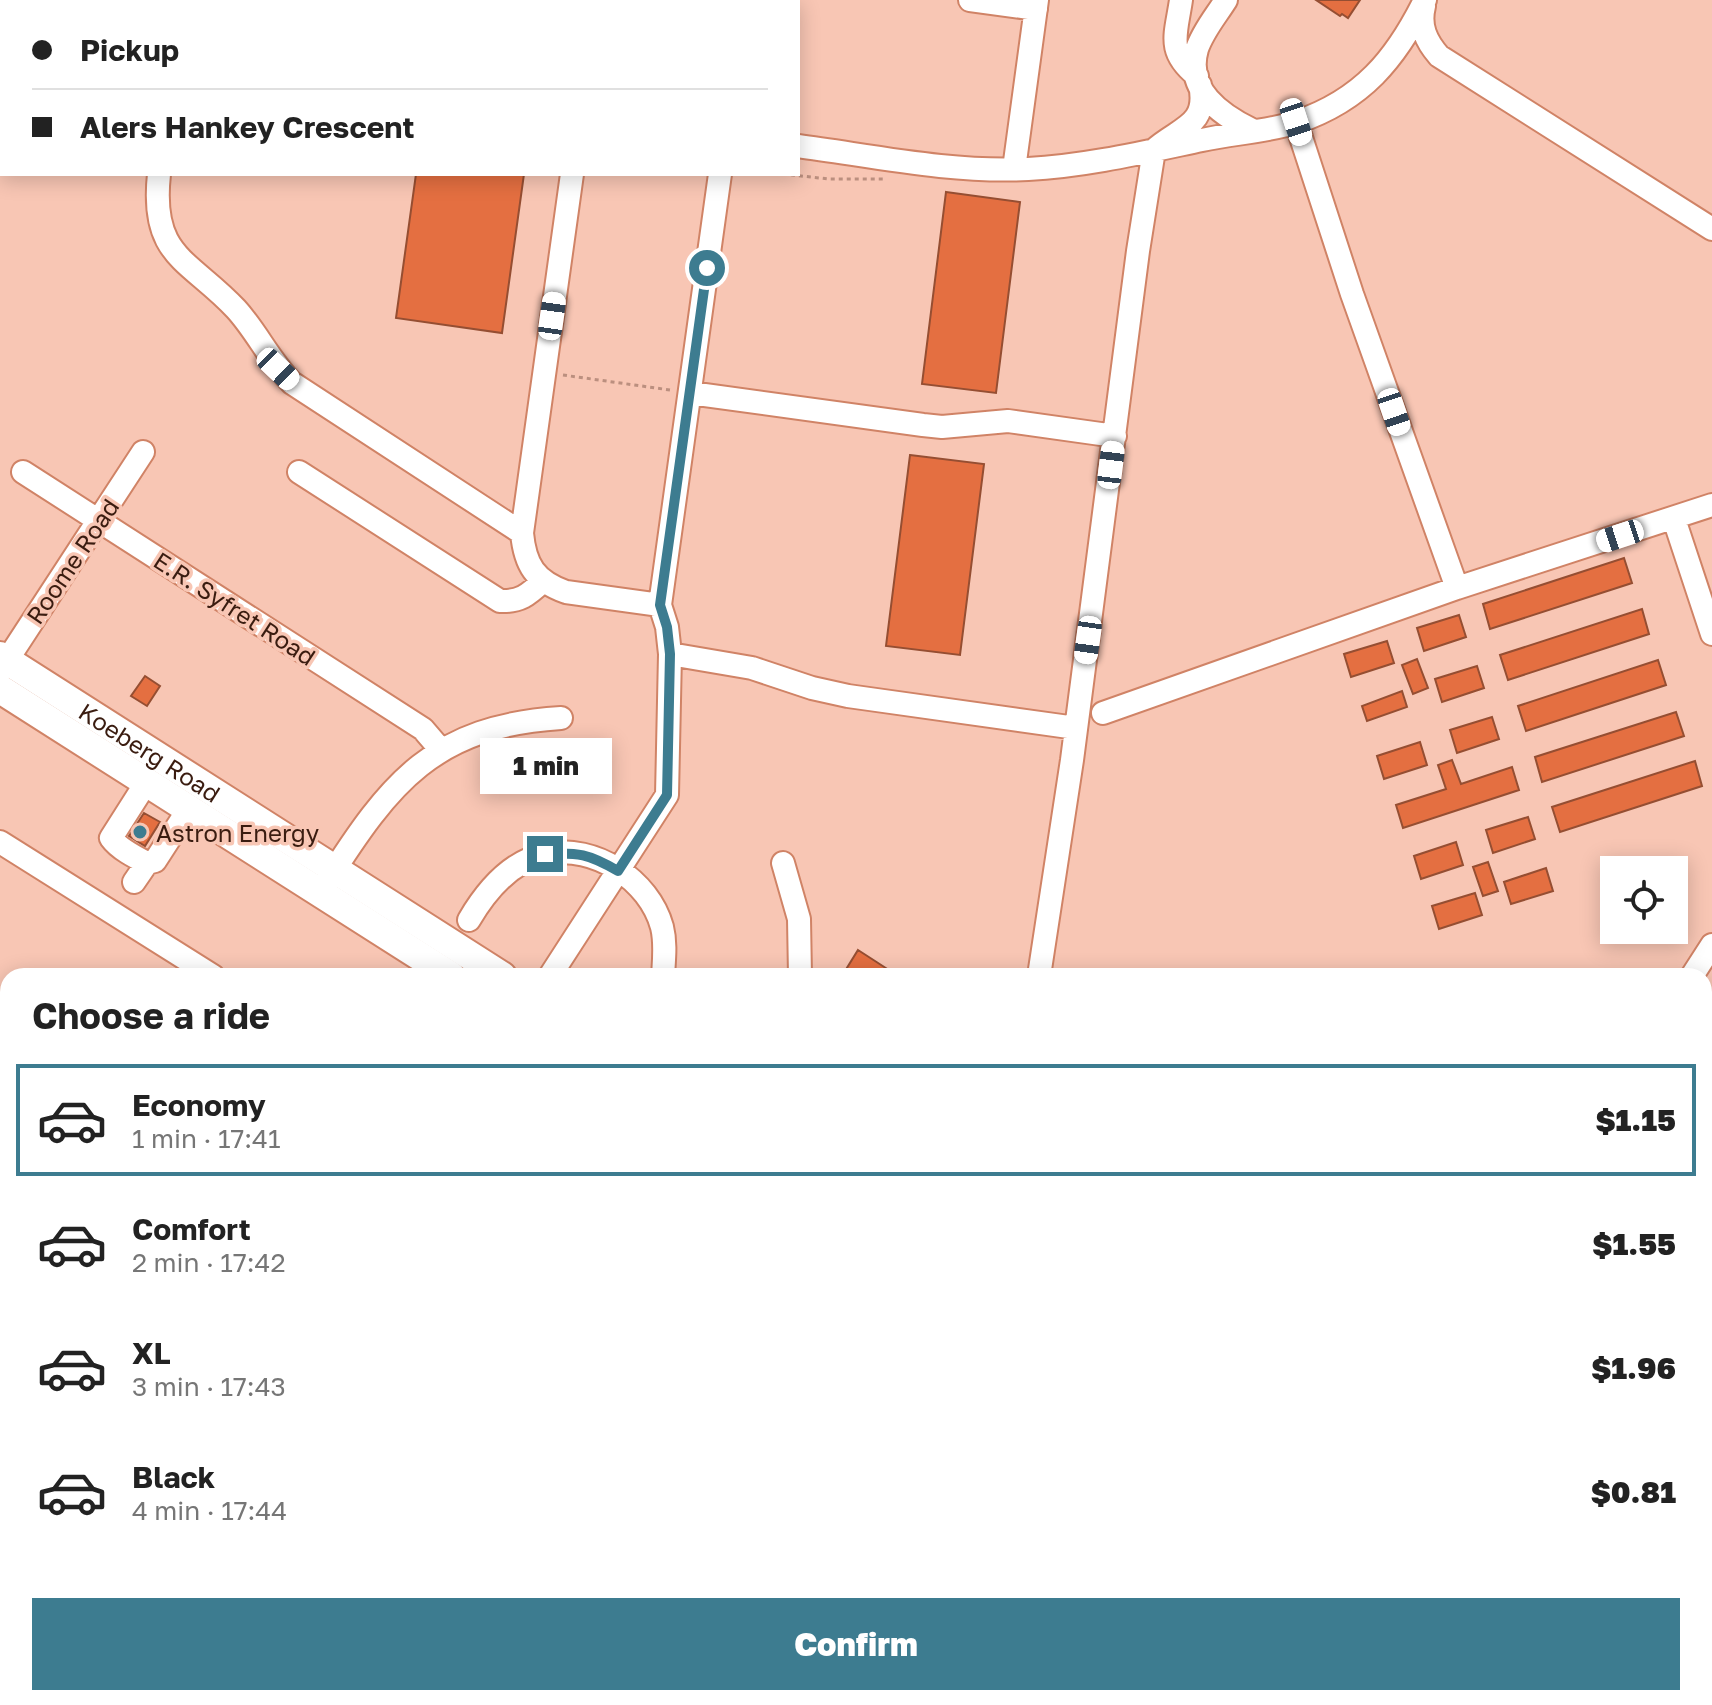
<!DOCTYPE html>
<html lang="en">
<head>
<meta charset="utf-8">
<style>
	body { margin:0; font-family:"Golos Text",sans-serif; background:#f6f6f6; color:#222; height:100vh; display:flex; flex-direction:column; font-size:30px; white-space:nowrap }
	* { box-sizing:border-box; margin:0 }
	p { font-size:26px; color:#767676 }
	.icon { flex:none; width:44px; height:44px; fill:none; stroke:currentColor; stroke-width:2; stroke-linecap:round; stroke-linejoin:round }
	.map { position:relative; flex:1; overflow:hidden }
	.panel { position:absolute; left:0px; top:968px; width:1712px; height:738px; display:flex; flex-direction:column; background:#fff; border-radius:24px 24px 0 0; box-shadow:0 4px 20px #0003 }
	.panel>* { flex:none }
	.banner { position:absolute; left:0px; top:0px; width:800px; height:176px; box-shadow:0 4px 20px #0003; display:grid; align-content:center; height:176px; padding:0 32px; background:#fff }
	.fabs { position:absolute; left:1600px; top:856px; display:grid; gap:16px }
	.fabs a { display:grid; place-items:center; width:88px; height:88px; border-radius:0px; background:#fff; box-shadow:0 4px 20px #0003; font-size:40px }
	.end { position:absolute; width:36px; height:36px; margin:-18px; border:10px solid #3d7c90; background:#fff; box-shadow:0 0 0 4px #fff }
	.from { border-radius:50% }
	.bubble { position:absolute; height:56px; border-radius:0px; background:#fff; box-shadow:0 4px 20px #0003; font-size:26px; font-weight:800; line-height:56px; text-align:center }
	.car { position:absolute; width:24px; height:48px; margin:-24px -12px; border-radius:10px; box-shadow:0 0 6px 2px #0007; background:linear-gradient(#fff 24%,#345 0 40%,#fff 0 76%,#345 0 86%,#fff 0) }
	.banner b { display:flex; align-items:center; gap:28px; height:76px; font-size:30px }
	.banner b+b { border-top:2px solid #e0e0e0 }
	.banner i { width:20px; height:20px; background:#222 }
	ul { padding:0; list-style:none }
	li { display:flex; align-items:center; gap:24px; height:112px; margin:0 16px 12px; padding:0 16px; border:4px solid transparent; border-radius:0px }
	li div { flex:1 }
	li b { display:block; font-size:30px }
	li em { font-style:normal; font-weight:800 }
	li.current { border-color:#3d7c90 }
	li>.icon { width:72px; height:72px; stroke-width:1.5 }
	h2 { padding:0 32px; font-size:36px; line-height:96px }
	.primary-button { display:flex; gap:16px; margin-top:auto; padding:16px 32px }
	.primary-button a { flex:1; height:92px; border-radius:0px; background:#3d7c90; color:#fff; font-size:32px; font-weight:800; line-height:92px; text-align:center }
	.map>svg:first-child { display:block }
	.green { fill:#bcad46 }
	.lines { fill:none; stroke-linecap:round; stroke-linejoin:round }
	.taxiway { stroke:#b48979; stroke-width:44 }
	.building { fill:#e46f41; stroke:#954e32; stroke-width:2 }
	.minor-casing { stroke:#d08366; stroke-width:26 }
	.major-casing { stroke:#d08366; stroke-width:32 }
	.path { stroke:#bb8f7f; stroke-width:3; stroke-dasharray:4 4; stroke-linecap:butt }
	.minor { stroke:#fff; stroke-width:22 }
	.major { stroke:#fff; stroke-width:28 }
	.route { stroke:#3d7c90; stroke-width:10 }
	.poi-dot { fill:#3d7c90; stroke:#f8c6b4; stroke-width:3 }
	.labels { text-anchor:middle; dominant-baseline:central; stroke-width:7; stroke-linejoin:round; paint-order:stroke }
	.street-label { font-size:24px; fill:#3a1c10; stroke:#f8c6b4 }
	.poi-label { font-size:24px; fill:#3a1c10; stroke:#f8c6b4; text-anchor:start }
</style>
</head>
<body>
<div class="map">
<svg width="1712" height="1705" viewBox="0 0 1712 1705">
	<rect width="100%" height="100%" fill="#f8c6b4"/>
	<path class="green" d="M118 1698H433L428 1705H115Z"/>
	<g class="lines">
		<path class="taxiway" d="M490 2 491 0"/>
	</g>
	<path class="building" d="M1316 0H1360L1348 18 1342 14 1340 16Z
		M416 174H524L502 333 396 318Z
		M946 192 1020 202 996 393 922 384Z
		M910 455 984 464 960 655 886 646Z
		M1624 558 1632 583 1490 629 1483 604Z
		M1642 609 1649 634 1508 680 1500 655Z
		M1459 615 1466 637 1424 651 1417 628Z
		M1387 641 1394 663 1351 677 1344 654Z
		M1417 659 1428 688 1413 694 1402 665Z
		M1658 660 1666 685 1526 731 1518 706Z
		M1477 666 1484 688 1442 702 1435 679Z
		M145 676 160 686 147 706 131 696Z
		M1402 691 1407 707 1367 721 1362 706Z
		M1676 712 1684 736 1542 782 1535 757Z
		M1492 717 1499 739 1457 753 1450 730Z
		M1420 742 1427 765 1384 779 1377 756Z
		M1452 760 1461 784 1512 767 1519 790 1403 828 1396 805 1446 789 1438 765Z
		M1695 761 1702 786 1560 832 1552 807Z
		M144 813 160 822 145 846 129 836Z
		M1528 817 1535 839 1493 853 1486 830Z
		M1456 842 1463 865 1421 879 1414 856Z
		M1488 862 1498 891 1483 896 1473 867Z
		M1546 868 1553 891 1511 904 1504 882Z
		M1475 893 1482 915 1439 929 1432 906Z
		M858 950 875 961 898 976H852L845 971Z"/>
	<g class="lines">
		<defs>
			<path id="minor" d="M970 0 1036 9
				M1181 0C1176 35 1166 51 1197 76
				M1226 0C1216 16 1203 31 1197 49 1185 90 1221 115 1252 130
				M174 2 175 0
				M596 2V0
				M743 2 744 0
				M1424 6C1419 26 1426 41 1439 56L1712 229
				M0 114 2 115
				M1296 122 1352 294 1457 588
				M798 146C873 156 952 173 1028 169 1086 166 1145 152 1202 140 1233 133 1267 132 1297 122 1362 100 1396 59 1425 0
				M1014 169 1037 0
				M159 174C150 257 189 259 236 309 257 332 270 361 292 383L522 533
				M572 174 522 533C525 565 535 581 566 592L660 605
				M690 393 923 425 942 427 1008 421 1115 436
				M23 472 423 729 441 750
				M299 472 500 601C520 602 528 595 542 582
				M1674 519 1712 634
				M670 654 752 668 812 688 848 696 1076 728
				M0 671 143 452
				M1103 713 1457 588 1712 505
				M146 783 111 838C119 849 135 857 147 863L155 861 188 810
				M0 842 213 976
				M783 863 799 919 800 976
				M134 882 147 863
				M326 883C390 782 434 726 561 718
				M469 920C486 891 510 861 546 854 595 844 649 880 662 927 666 943 664 959 663 976
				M550 976 667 795 670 654 667 627 660 605 720 174
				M1039 976 1072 760 1138 251 1154 150C1178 128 1209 126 1200 85
				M1692 976 1712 945
				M1704 1137 1712 1142
				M0 1142 8 1148
				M1704 1242 1712 1230
				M0 1284 8 1290
				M0 1426 8 1414
				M1704 1476 1712 1471
				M0 1559 8 1564
				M1704 1675 1712 1665
				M0 1696 8 1683
				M756 1698 766 1705
				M91 1705 94 1698
				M927 1705 931 1698
				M1100 1705 1104 1698
				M1395 1705 1400 1698
				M1552 1705 1557 1698
				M1683 1705 1688 1698"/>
			<g id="major">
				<path id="s1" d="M0 656 502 976"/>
				<path d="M0 689 451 976"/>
				<path d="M1594 1698 1605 1705"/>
				<path d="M1630 1698 1641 1705"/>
			</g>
		</defs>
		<use href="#minor" class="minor-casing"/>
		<use href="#major" class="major-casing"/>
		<path class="path" d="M783 174 829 179H883
			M563 375 670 390"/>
		<use href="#minor" class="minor"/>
		<use href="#major" class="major"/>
	</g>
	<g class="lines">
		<path class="route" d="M545 854C578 852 589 854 618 871L667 795 670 654 667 627 660 605 707 268"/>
	</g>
	<circle class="poi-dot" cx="140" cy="832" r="8"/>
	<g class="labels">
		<g class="street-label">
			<text transform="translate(72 561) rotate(-56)">Roome Road</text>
			<text transform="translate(235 608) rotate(33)">E.R. Syfret Road</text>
			<text stroke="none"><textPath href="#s1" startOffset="178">Koeberg Road</textPath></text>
		</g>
		<g class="poi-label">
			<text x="156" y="832">Astron Energy</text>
		</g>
	</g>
</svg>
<div class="fabs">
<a><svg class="icon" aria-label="locate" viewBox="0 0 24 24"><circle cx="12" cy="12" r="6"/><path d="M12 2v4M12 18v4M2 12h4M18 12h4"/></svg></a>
</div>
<i class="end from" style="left:707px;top:268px"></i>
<i class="end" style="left:545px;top:854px"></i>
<div class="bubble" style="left:480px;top:738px;width:132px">1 min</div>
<i class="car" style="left:1296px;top:122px;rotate:162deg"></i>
<i class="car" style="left:552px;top:316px;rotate:8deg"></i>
<i class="car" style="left:278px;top:369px;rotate:134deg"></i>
<i class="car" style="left:1394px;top:412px;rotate:161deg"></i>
<i class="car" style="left:1111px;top:465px;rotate:7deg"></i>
<i class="car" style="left:1620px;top:536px;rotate:252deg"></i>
<i class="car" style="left:1088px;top:640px;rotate:188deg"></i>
<div class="banner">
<b><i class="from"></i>Pickup</b>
<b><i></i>Alers Hankey Crescent</b>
</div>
<section class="panel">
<h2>Choose a ride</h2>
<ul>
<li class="current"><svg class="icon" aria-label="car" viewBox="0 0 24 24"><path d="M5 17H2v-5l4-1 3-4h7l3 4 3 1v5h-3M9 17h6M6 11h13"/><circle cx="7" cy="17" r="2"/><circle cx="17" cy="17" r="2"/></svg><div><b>Economy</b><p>1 min · 17:41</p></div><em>$1.15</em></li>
<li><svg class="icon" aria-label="car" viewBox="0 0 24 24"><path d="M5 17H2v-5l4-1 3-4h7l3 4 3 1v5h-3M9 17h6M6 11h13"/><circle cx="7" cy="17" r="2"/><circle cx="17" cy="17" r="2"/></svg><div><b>Comfort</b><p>2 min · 17:42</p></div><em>$1.55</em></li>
<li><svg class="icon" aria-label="car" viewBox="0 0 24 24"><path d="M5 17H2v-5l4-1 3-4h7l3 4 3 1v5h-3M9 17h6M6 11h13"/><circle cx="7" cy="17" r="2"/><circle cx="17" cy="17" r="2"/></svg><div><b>XL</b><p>3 min · 17:43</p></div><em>$1.96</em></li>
<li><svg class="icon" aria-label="car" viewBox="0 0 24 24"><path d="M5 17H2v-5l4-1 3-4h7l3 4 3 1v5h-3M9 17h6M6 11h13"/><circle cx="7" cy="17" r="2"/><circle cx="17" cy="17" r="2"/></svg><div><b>Black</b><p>4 min · 17:44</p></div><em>$0.81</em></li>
</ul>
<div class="primary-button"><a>Confirm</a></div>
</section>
</div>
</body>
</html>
